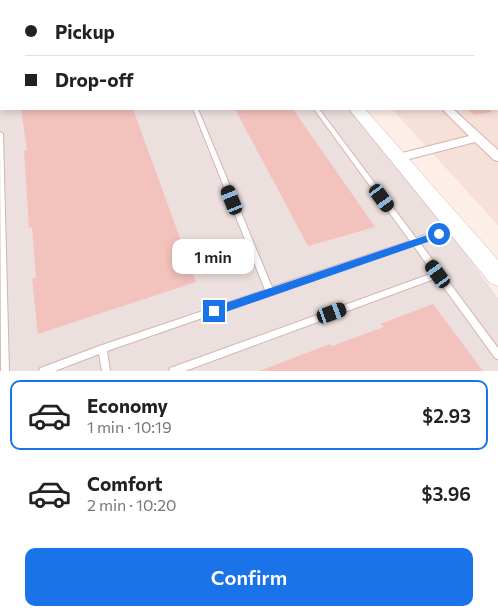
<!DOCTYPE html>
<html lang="en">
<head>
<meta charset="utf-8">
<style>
	body { margin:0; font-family:Commissioner,sans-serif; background:#f6f6f6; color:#222; height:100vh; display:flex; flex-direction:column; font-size:19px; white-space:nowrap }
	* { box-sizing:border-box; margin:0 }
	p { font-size:16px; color:#767676 }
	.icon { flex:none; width:28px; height:28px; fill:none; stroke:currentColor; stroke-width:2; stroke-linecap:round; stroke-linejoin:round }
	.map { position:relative; height:371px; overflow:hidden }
	.side { display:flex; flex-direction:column; background:#fff; flex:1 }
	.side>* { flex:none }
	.top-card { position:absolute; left:0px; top:0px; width:499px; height:110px; box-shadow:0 2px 8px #0003; display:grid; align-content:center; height:110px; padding:0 25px; background:#fff }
	.end { position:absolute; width:22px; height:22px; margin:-11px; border:6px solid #1a73e8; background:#fff; box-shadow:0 0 0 2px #fff }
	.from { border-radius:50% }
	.bubble { position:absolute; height:35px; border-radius:10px; background:#fff; box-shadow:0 2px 8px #0003; font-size:16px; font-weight:600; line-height:35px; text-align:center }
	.car { position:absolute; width:15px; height:30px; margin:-15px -8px; border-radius:6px; box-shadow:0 0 4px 1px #0007; background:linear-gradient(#222 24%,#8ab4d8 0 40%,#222 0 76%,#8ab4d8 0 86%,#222 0) }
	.top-card b { display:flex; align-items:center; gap:18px; height:48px; font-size:19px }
	.top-card b+b { border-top:1px solid #e0e0e0 }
	.top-card i { width:12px; height:12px; background:#222 }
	ul { padding:9px 0 0; list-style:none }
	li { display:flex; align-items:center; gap:15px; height:70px; margin:0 10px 8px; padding:0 15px; border:2px solid transparent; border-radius:10px }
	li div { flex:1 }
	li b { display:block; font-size:19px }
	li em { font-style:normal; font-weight:600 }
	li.selected { border-color:#1a73e8 }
	li>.icon { width:45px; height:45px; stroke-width:1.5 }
	.button { display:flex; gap:10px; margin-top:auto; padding:10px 25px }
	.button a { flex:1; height:58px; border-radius:10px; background:#1a73e8; color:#fff; font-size:20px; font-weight:600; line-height:58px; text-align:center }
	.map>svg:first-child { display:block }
	.residential { fill:#f7e0d8 }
	.industrial { fill:#ece0de }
	.building { fill:#f4c2bd }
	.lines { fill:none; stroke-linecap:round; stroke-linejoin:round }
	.service-casing { stroke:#d3b3af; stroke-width:2 }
	.minor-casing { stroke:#d3b3af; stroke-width:2 }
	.tertiary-casing { stroke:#d3b3af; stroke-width:2 }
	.secondary-casing { stroke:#d8b3ae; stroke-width:1 }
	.service { fill:#fff; fill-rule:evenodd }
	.minor { fill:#fff; fill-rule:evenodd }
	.tertiary { fill:#fff; fill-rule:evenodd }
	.secondary { fill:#fff; fill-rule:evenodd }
	.route { fill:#1a73e8 }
</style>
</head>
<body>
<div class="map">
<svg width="498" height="371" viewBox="0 0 498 371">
	<rect width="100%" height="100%" fill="#fdeee7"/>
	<path class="residential" d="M292 0H498V225L392 109H498V1Z"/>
	<path class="industrial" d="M0 0H277L278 1H1V109H359L498 298V371H0Z"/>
	<path class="building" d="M21 109H133L196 282 38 334 32 279 36 277 32 227 29 228 24 151 27 150Z
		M235 109H293L375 227 308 246Z
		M467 109H488L492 112 474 115Z
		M433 304 483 371H259L330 344 332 346 384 327 380 324Z"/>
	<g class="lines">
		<defs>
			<path id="service" d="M35 0H39V1H35Z
				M56 0H60V1H56Z
				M148 0H152L153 1H149Z
				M234 0H238L239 1H235Z
				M0 9H1V11H0Z
				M0 55H1V58H0Z
				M0 88H1V90H0Z
				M193 109H198L272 287 410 241 314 109H319L416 238 455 225 457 226 458 228 457 230 420 243 498 348V359L495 358 437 278 185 371H169L170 368 173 367 433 273 413 245 107 351 110 371H102L99 354 55 371H39L40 368 43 367 102 345 265 290Z
				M0 132 3 134 9 371H1Z"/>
			<path id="minor" d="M442 109H453L498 150V161L494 160 475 142 398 162 394 161 392 158 394 155 469 136Z"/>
			<path id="tertiary" d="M0 67H1V75H0Z"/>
			<path id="secondary" d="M261 0H273L274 1H262Z
				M349 109H365L498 260V286L490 283Z"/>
		</defs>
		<use href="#service" class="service-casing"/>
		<use href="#minor" class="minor-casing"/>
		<use href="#tertiary" class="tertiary-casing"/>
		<use href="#secondary" class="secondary-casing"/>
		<use href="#service" class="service"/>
		<use href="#minor" class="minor"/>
		<use href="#tertiary" class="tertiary"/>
		<use href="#secondary" class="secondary"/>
	</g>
	<path class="route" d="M439 231 443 234 442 237 214 316 208 311 214 307Z"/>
</svg>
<i class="end from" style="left:439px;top:234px"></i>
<i class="end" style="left:214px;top:311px"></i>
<div class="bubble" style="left:172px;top:239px;width:82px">1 min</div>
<i class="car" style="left:382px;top:198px;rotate:144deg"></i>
<i class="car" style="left:232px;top:200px;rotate:338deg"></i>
<i class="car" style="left:438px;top:274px;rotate:324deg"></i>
<i class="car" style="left:332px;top:313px;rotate:70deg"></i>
<div class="top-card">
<b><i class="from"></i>Pickup</b>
<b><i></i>Drop-off</b>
</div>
</div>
<section class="side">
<ul>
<li class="selected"><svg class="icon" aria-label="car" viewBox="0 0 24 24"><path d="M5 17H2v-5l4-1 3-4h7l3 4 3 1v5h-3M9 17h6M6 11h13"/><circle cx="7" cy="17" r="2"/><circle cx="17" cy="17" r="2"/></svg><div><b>Economy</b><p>1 min · 10:19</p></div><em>$2.93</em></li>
<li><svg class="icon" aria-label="car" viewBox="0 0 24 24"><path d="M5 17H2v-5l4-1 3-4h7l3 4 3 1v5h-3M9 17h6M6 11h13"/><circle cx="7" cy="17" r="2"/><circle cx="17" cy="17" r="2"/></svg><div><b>Comfort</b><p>2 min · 10:20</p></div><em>$3.96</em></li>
</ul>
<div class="button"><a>Confirm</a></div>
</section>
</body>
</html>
